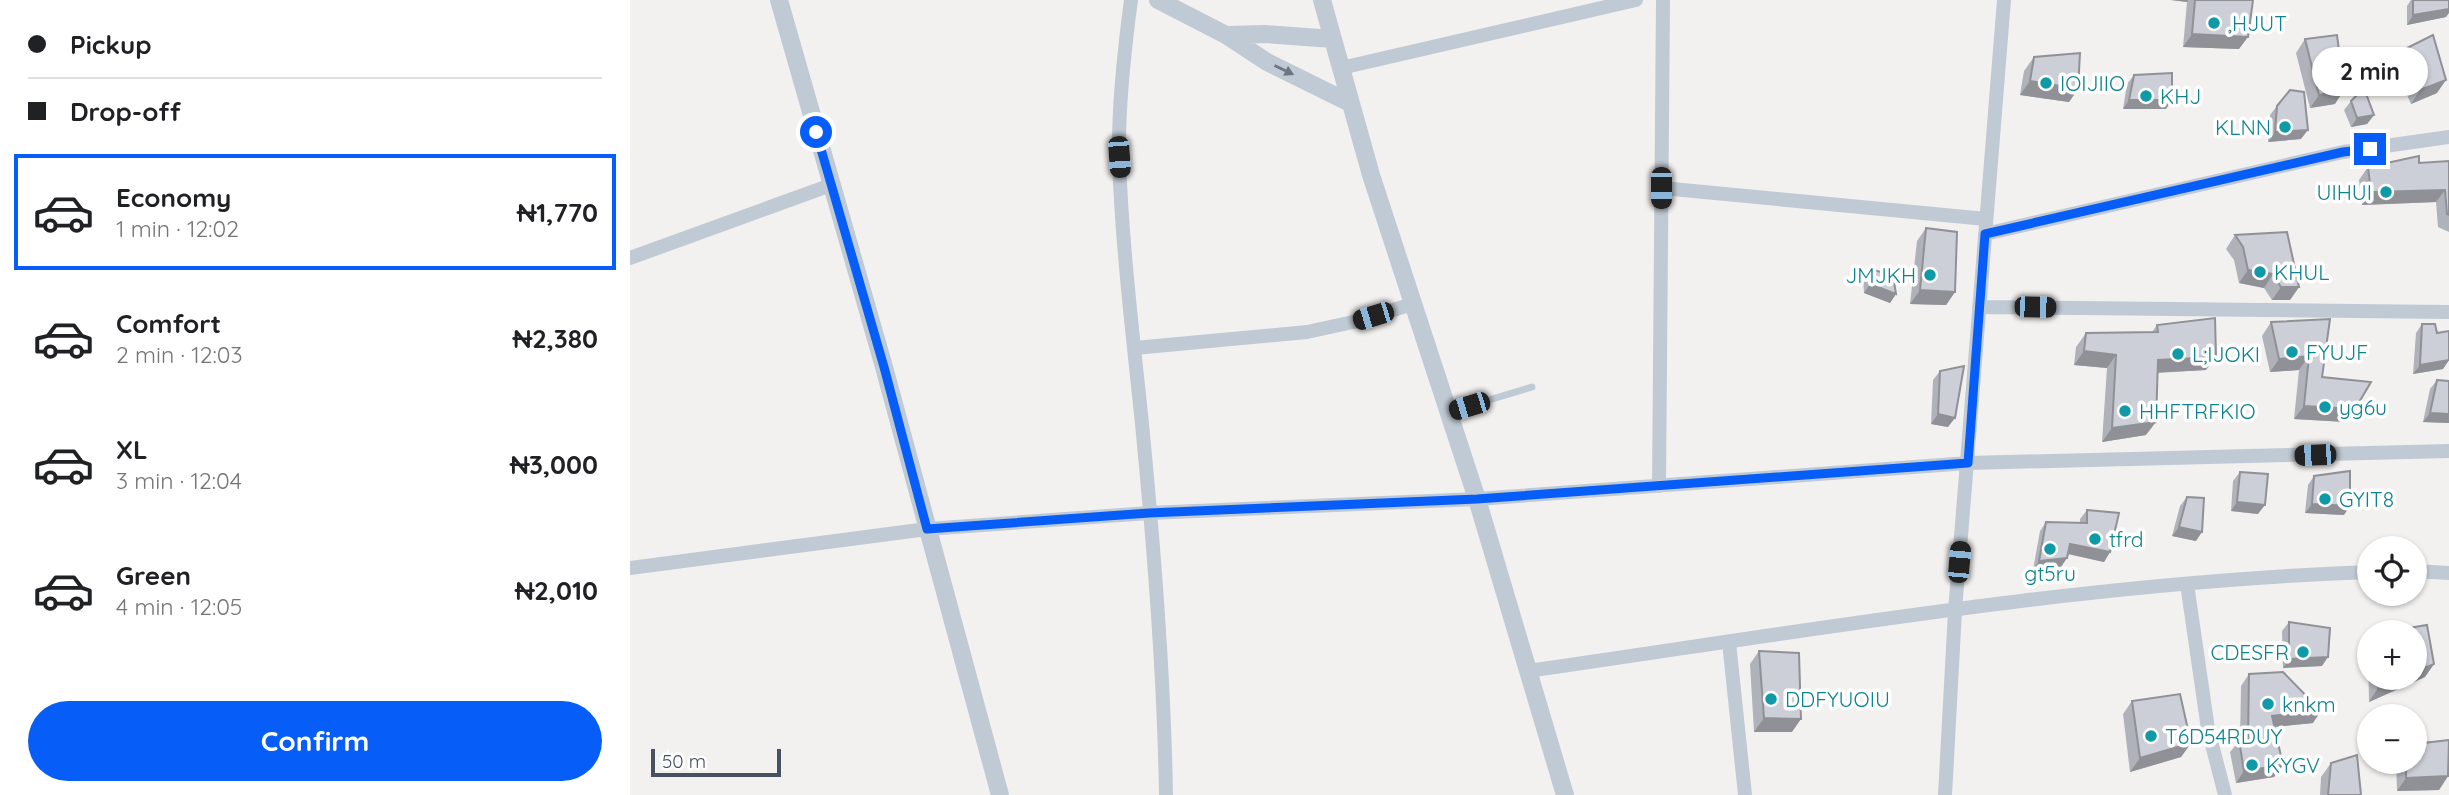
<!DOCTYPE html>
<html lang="en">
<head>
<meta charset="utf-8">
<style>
	body { margin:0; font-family:Quicksand,sans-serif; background:#f6f6f6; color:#202124; height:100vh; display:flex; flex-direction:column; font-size:26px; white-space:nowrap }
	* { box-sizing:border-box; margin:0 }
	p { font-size:23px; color:#757577 }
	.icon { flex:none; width:38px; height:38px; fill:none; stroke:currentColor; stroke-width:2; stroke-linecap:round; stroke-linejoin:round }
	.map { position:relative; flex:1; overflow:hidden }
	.panel { display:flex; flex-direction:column; background:#fff; width:630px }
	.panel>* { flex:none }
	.top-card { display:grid; align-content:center; height:154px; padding:0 28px; background:#fff }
	.fabs { position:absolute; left:1727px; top:536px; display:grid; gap:14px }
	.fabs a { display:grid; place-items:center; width:70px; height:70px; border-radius:50%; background:#fff; box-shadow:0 2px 5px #0004; font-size:35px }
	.scale { position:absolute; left:21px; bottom:18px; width:130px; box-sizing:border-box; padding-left:7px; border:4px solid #465260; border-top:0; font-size:19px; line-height:24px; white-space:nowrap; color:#465260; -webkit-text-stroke:5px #fff; paint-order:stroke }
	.end { position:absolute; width:32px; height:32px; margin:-16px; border:9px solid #065df8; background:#fff; box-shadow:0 0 0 4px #fff }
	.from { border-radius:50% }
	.bubble { position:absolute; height:49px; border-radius:24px; background:#fff; box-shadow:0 2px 5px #0004; font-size:23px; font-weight:800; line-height:49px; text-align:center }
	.car { position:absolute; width:21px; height:42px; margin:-21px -10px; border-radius:9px; box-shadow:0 0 5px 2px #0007; background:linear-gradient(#222 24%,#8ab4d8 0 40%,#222 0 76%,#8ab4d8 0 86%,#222 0) }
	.top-card b { display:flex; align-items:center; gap:24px; height:66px; font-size:26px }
	.top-card b+b { border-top:2px solid #e0e0e0 }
	.top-card i { width:18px; height:18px; background:#202124 }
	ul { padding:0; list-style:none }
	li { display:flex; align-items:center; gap:21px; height:116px; margin:0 14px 10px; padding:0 14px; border:4px solid transparent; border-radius:0px }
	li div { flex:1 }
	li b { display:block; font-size:26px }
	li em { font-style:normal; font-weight:800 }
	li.active { border-color:#065df8 }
	li>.icon { width:63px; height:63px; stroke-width:1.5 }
	.primary-button { display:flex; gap:14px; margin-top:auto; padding:14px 28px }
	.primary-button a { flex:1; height:80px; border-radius:42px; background:#065df8; color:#fff; font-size:28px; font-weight:800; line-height:80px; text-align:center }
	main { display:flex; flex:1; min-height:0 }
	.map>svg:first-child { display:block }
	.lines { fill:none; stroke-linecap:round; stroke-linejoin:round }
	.service { stroke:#c0cad4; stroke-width:7 }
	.minor { stroke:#c0cad4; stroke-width:14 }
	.tertiary { stroke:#c0cad4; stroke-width:18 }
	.wall { fill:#afb2b9 }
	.shaded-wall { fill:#8f9196 }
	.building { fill:#cccfd7; stroke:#8f9196; stroke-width:2 }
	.oneway { fill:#6b7683 }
	.route { stroke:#065df8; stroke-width:9 }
	.culture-dot { fill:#0f9aa8; stroke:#fff; stroke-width:2.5 }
	.labels { text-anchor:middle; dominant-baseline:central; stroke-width:7; stroke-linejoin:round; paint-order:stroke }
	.culture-label { font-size:21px; fill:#0d838f; stroke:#fff; text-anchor:start }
</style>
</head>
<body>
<main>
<section class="panel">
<div class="top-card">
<b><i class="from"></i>Pickup</b>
<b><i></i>Drop-off</b>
</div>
<ul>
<li class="active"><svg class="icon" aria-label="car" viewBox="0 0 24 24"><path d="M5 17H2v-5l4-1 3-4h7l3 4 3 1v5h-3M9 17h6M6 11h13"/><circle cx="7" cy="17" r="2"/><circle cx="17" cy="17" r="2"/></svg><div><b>Economy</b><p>1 min · 12:02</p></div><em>₦1,770</em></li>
<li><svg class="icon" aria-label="car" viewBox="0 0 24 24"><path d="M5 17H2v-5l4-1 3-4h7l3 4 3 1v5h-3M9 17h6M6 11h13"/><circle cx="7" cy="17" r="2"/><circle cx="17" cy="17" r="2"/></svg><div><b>Comfort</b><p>2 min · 12:03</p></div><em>₦2,380</em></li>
<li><svg class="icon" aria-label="car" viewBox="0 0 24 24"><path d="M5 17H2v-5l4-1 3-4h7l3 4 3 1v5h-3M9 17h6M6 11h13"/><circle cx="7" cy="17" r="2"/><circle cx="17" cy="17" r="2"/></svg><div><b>XL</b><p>3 min · 12:04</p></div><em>₦3,000</em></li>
<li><svg class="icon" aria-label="car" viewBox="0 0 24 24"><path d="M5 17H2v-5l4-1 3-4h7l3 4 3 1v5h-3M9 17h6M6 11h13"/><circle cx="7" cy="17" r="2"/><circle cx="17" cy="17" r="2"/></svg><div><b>Green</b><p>4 min · 12:05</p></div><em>₦2,010</em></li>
</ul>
<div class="primary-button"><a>Confirm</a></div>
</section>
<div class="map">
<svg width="1819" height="795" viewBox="0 0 1819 795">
	<rect width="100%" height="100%" fill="#f3f1f0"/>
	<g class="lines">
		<path class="service" d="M819 412 902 387"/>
		<path class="minor" d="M501 0C494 52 488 106 489 159 492 247 503 336 512 424 524 547 534 671 536 795
			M711 68 1006 0
			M1032 188 1356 219
			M1355 234 1713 152 1819 137
			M0 258 201 185
			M1349 307 1819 312
			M505 348 677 332 723 322 783 304
			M1029 486 1033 0
			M0 568 297 529 519 513 847 499 1338 463 1819 451
			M1785 571 1819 573
			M1557 584 1578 729 1595 795
			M1099 642 1115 795
			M898 671C1177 631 1457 582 1740 572
			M1315 795 1325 611 1374 0"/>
		<path class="tertiary" d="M149 0 254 367 370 795
			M528 0 596 35 637 62 720 103
			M692 0 741 175 847 499 935 795
			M596 35 635 34 703 39"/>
	</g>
	<path class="wall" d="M1541 0H1623L1609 49 1553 47 1557 2Z
		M1781 0H1819L1816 17 1777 25V6Z
		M1675 39 1705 104 1680 108 1666 53Z
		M1773 50 1807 93 1781 104 1763 63Z
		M1404 57 1448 89 1439 102 1390 95 1394 71Z
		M1504 75 1536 109H1493L1497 84Z
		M1721 101 1744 115 1737 124 1721 127 1714 110Z
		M1647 106 1671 139 1638 142 1640 115Z
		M1819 161V232L1808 227 1806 202 1732 205 1729 180 1738 167Z
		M1296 228 1325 292 1316 305 1280 304 1287 241Z
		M1605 235 1669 287 1660 300H1642L1634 288 1609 283 1604 260 1596 249Z
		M1239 269 1266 294 1260 303 1234 293 1233 278Z
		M1700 319 1692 377 1725 409 1716 422 1664 419 1669 370 1640 372 1632 336 1641 322Z
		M1792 324 1807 333 1819 360 1813 369 1783 374 1786 333Z
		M1527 325 1576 370 1527 373 1516 435 1472 442 1477 368 1444 365 1446 347 1456 333 1522 332Z
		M1310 371 1318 427 1301 424 1303 380Z
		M1807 380 1819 381V423L1793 422 1800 389Z
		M1610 472 1628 514 1601 511 1603 481Z
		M1684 476 1714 515 1675 513 1678 485Z
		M1557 497 1566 541 1542 536 1550 506Z
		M1457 510 1480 552 1474 562 1438 554 1431 567 1403 570 1410 531 1416 522H1450V519Z
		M1659 622 1692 666 1653 668 1652 631Z
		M1740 645V677H1785L1804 664 1795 677 1739 702 1738 646Z
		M1129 651 1162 732H1124L1120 664Z
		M1619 674 1683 723 1645 727 1653 765 1644 777 1606 783 1600 752 1610 740 1611 686Z
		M1502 701 1561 743 1551 757 1500 772 1493 714Z
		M1766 761H1785L1818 776 1809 790 1767 791Z
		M1701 763 1731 795H1690L1691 777Z"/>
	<path class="shaded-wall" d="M1541 0H1558L1557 2Z
		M1819 9V13L1816 17 1777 25 1783 15Z
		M1562 34 1618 37 1609 49 1553 47Z
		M1816 80 1807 93 1781 104 1790 90Z
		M1400 81 1448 89 1439 102 1390 95Z
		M1714 90 1705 104 1680 108 1689 95Z
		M1499 100H1542L1536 109H1493Z
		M1744 115 1737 124 1721 127 1727 118Z
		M1678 130 1671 139 1638 142 1645 132Z
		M1815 190 1806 202 1732 205 1741 192Z
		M1618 270 1643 274 1634 288 1609 283Z
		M1240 284 1266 294 1260 303 1234 293Z
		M1651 287H1669L1660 300H1642Z
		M1290 290 1325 292 1316 305 1280 304Z
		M1454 351 1486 355 1477 368 1444 365Z
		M1679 356 1669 370 1640 372 1649 359Z
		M1586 357 1576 370 1518 373 1528 360Z
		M1819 360 1813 369 1783 374 1790 365Z
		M1674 406 1725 409 1716 422 1664 419Z
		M1800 413 1819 414V423L1793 422Z
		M1308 414 1325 418 1318 427 1301 424Z
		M1526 422 1516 435 1472 442 1482 428Z
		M1607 502 1635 505 1628 514 1601 511Z
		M1682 504 1720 506 1714 515 1675 513Z
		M1549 527 1572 532 1566 541 1542 536Z
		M1440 544 1480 552 1474 562 1434 553Z
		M1437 558 1431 567 1403 570 1409 561Z
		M1698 657 1692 666 1653 668 1659 659Z
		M1804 664 1795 677 1739 702 1748 688 1773 677H1785V672Z
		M1691 711 1683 723 1634 728 1642 716Z
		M1134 718 1171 719 1162 732H1124Z
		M1561 743 1551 757 1500 772 1510 758Z
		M1653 765 1644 777 1606 783 1614 771Z
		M1818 776 1809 790 1767 791 1776 778Z"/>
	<path class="building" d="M1565 0H1623L1618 37 1562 34Z
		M1783 0H1819V9L1783 15Z
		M1707 35 1714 90 1689 95 1675 39Z
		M1803 35 1816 80 1790 90 1773 50Z
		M1450 53 1448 89 1400 81 1404 57Z
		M1542 73V100H1499L1504 75Z
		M1734 88 1744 115 1727 118 1721 101Z
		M1660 90 1674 92 1678 130 1645 132 1647 106Z
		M1789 156V163L1819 161V215L1817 214 1815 190 1741 192 1738 167Z
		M1296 228 1327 232 1325 292 1290 290Z
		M1657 232 1669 287H1651L1643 274 1618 270 1613 247 1605 235Z
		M1239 269 1263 275 1266 294 1240 284Z
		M1585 318 1586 357 1528 360 1526 422 1482 428 1486 355 1454 351 1456 333 1528 332 1527 325Z
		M1700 319 1692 377 1741 382 1725 409 1674 406 1679 356 1649 359 1641 322Z
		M1792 324H1805L1807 333 1819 331V360L1790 365Z
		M1334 366 1325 418 1308 414 1310 371Z
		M1807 380 1819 381V414L1800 413Z
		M1720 471V506L1682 504 1684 476Z
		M1610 472 1638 474 1635 505 1607 502Z
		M1557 497 1574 498 1572 532 1549 527Z
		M1457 510 1489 513 1480 552 1440 544 1437 558 1409 561 1416 522 1457 523Z
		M1659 622 1700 628 1698 657 1659 659Z
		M1797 625 1804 664 1785 672V632H1755Z
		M1129 651 1169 653 1171 719 1134 718Z
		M1653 672 1691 711 1642 716 1653 765 1614 771 1609 740 1618 739 1619 674Z
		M1748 677H1773L1748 688Z
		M1550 694 1561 743 1510 758 1502 701Z
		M1819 740 1818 776 1776 778V761H1785V744Z
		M1727 755 1731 795H1698L1701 763Z"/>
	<defs><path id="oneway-solid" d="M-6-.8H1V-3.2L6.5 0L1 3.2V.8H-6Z" transform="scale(1.75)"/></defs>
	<use class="oneway" href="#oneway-solid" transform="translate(654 70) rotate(26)"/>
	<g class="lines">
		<path class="route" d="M186 132 254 367 297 529 519 513 847 499 1338 463 1355 234 1713 152 1740 149"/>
	</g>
	<g class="culture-dot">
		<circle cx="1584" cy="23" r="7"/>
		<circle cx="1416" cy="83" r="7"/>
		<circle cx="1516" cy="96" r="7"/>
		<circle cx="1655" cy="127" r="7"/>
		<circle cx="1756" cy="192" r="7"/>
		<circle cx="1630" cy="272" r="7"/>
		<circle cx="1300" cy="275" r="7"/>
		<circle cx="1662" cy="352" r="7"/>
		<circle cx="1548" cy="354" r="7"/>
		<circle cx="1695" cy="407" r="7"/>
		<circle cx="1495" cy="411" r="7"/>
		<circle cx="1695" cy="499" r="7"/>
		<circle cx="1465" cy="539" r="7"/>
		<circle cx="1420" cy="549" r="7"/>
		<circle cx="1673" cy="652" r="7"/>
		<circle cx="1141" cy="699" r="7"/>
		<circle cx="1638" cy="704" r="7"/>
		<circle cx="1521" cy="736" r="7"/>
		<circle cx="1622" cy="765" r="7"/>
	</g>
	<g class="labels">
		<g class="culture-label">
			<text x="1598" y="23">,HJUT</text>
			<text x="1430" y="83">IOIJIIO</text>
			<text x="1530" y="96">KHJ</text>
			<text x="1641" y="127" text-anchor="end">KLNN</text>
			<text x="1742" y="192" text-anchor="end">UIHUI</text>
			<text x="1644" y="272">KHUL</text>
			<text x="1286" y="275" text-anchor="end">JMJKH</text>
			<text x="1676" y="352">FYUJF</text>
			<text x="1562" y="354">L;IJOKI</text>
			<text x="1709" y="407">yg6u</text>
			<text x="1509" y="411">HHFTRFKIO</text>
			<text x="1709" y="499">GYIT8</text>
			<text x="1479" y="539">tfrd</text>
			<text x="1420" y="573" text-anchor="middle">gt5ru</text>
			<text x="1659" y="652" text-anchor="end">CDESFR</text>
			<text x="1155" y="699">DDFYUOIU</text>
			<text x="1652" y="704">knkm</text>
			<text x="1535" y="736">T6D54RDUY</text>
			<text x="1636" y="765">KYGV</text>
		</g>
	</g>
</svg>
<div class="fabs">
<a><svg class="icon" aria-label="locate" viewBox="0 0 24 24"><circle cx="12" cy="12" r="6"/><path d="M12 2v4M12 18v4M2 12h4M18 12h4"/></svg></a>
<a>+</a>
<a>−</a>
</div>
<div class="scale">50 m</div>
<i class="end from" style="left:186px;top:132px"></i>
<i class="end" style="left:1740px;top:149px"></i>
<div class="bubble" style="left:1682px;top:47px;width:116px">2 min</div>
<i class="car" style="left:489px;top:157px;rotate:176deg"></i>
<i class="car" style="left:1031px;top:188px;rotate:180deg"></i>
<i class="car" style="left:1405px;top:307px;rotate:91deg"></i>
<i class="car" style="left:743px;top:316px;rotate:253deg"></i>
<i class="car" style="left:839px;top:406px;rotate:253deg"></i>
<i class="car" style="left:1685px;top:455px;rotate:268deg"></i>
<i class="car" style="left:1329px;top:562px;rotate:5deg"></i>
</div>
</main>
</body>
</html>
